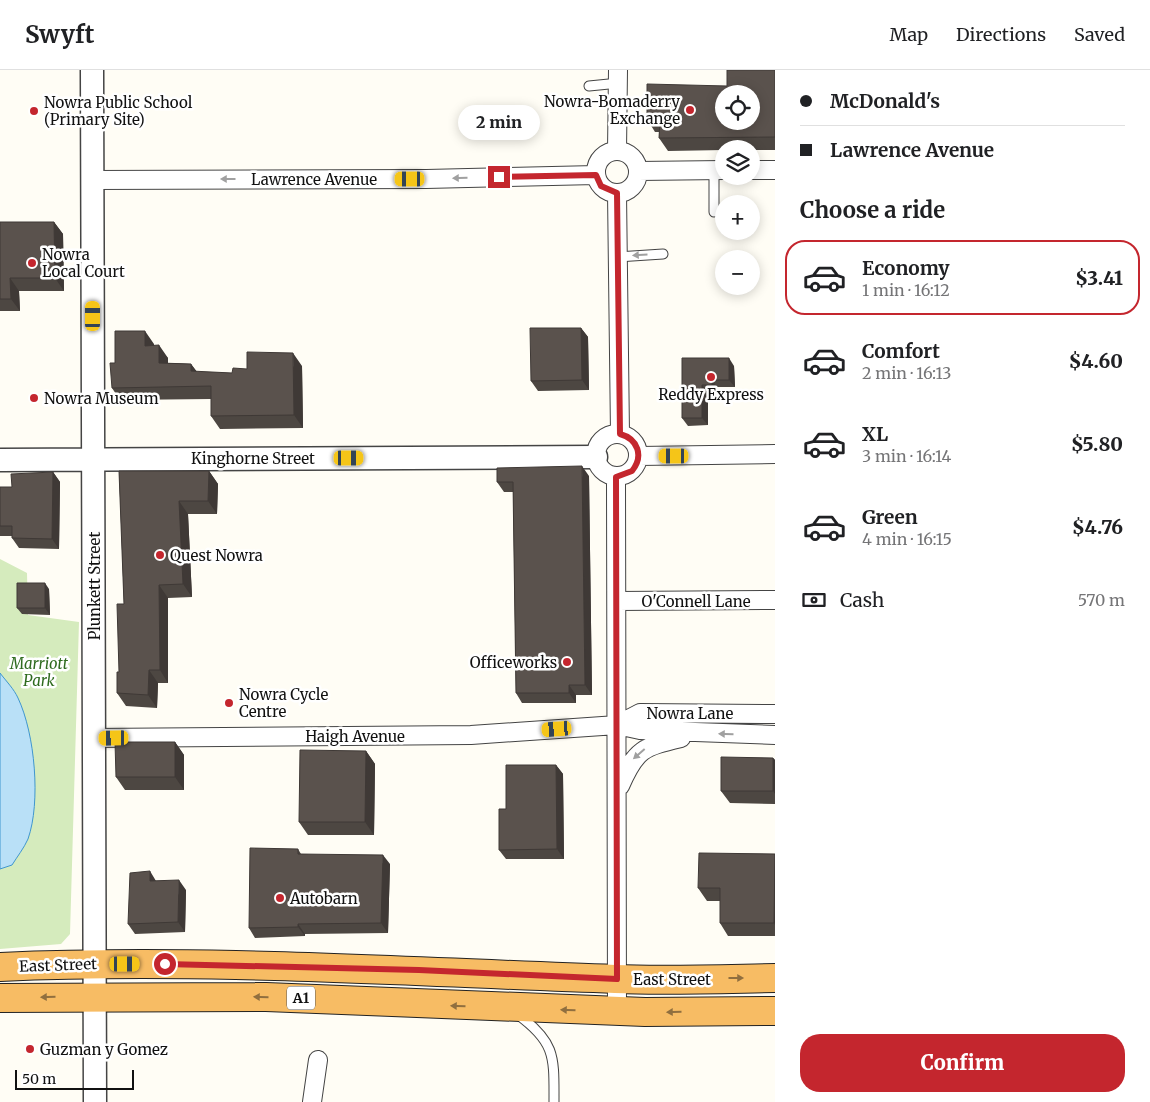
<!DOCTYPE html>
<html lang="en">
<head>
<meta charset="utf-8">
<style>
	body { margin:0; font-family:Merriweather,serif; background:#f2f2f2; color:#202124; height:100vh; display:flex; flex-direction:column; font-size:19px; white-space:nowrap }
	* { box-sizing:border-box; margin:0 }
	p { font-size:16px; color:#757577 }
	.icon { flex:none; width:28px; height:28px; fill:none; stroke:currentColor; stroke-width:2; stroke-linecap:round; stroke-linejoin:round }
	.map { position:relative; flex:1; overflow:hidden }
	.side { display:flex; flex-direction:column; background:#fff; width:375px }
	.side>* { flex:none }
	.hud { display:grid; align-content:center; height:110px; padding:0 25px; background:#fff }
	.fabs { position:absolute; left:715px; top:15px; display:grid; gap:10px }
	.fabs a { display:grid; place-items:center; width:45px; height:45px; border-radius:50%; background:#fff; box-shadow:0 2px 12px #0003; font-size:25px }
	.scale { position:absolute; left:15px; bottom:12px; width:119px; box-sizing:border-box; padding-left:5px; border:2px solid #111; border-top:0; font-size:14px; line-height:18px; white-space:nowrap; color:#111; -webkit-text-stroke:4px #fff; paint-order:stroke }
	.end { position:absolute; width:22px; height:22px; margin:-11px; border:6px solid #c4262e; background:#fff; box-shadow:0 0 0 2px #fff }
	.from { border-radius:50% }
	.bubble { position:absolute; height:35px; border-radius:18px; background:#fff; box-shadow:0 2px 12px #0003; font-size:16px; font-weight:800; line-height:35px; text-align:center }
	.car { position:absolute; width:15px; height:30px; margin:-15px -8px; border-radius:6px; box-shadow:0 0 4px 1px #0007; background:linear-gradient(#f5c518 24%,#345 0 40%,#f5c518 0 76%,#345 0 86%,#f5c518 0) }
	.hud b { display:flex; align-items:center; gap:18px; height:48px; font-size:19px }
	.hud b+b { border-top:1px solid #e0e0e0 }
	.hud i { width:12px; height:12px; background:#202124 }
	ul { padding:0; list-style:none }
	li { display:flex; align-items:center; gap:15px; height:75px; margin:0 10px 8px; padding:0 15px; border:2px solid transparent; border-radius:20px }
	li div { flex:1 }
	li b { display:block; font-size:19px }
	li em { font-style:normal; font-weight:800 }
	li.active { border-color:#c4262e }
	li>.icon { width:45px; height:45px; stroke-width:1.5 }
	h2 { padding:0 25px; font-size:22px; line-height:60px }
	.pay { display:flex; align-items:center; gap:12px; height:55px; padding:0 25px; font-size:19px }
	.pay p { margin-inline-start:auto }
	.button { display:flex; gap:10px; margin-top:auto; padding:10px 25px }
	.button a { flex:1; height:58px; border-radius:20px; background:#c4262e; color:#fff; font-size:20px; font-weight:800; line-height:58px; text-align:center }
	header { display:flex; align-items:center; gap:30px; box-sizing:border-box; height:70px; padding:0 25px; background:#fff; border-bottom:1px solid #e0e0e0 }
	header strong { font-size:24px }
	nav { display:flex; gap:28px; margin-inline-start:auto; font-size:18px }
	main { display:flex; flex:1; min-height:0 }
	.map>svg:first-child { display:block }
	.green { fill:#d5ebbd }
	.water { fill:#b9e0f7; stroke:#3f96cf }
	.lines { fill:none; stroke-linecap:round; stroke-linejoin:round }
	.service-casing { stroke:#444; stroke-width:11 }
	.minor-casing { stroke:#444; stroke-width:20 }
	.tertiary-casing { stroke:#444; stroke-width:25 }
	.trunk-casing { stroke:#222; stroke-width:30 }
	.service { stroke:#fff; stroke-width:9 }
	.minor { stroke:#fff; stroke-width:18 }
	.tertiary { stroke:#fff; stroke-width:22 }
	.trunk { stroke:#f7bc64; stroke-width:28 }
	.wall { fill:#4d4742 }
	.shaded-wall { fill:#3f3936 }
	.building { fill:#5a524d; stroke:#3f3936; fill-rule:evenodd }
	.oneway { fill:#a0a0a0 }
	.oneway2 { fill:#906f3f }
	.route { stroke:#c4262e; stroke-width:6 }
	.poi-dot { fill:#c4262e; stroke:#fff; stroke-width:2 }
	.labels { text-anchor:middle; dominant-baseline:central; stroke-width:5; stroke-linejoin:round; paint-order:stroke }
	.shield { fill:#fff; stroke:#585858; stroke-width:1 }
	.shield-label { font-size:14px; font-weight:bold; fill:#111 }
	.poi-label { font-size:15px; fill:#111; stroke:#fff; text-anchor:start }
	.street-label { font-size:15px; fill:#111; stroke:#fff }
	.park-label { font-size:15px; font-style:italic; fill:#2f6b1f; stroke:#fff }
</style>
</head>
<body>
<header>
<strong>Swyft</strong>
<nav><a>Map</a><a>Directions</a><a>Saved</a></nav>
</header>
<main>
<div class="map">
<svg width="775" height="1032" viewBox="0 0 775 1032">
	<rect width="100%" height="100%" fill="#fffdf5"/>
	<path class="green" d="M0 489 27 503 28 545 79 552 70 864 61 874 0 879Z"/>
	<path class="water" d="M0 603C6 611 14 619 18 628 35 664 41 732 28 769 24 778 17 787 12 795L0 799Z"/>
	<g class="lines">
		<defs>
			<path id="service" d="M589 16 619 13
				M714 100V142
				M617 187 663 184
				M517 944C556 972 554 987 554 1032"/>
			<path id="minor" d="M596 102a21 21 0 1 1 42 0a21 21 0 1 1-42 0Z
				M617 81 618 0
				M751 100H775
				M638 101 724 100
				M92 110 426 109 596 105
				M617 123 620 364
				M596 385a21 21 0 1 1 42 0a21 21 0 1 1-42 0Z
				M639 386 775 384
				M616 407 617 942
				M617 531 775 530
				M617 655 640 643 775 644
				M93 668 471 665 617 655 640 660 775 665
				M620 716C636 679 643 677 681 668
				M312 1032 318 990"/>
			<path id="tertiary" d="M92 0 95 1032
				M0 390 596 387"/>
			<path id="trunk" d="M0 897C205 888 410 902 615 909 668 911 722 909 775 908
				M0 928 266 927 645 942 775 941"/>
		</defs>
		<use href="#service" class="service-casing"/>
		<use href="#minor" class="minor-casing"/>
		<use href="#tertiary" class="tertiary-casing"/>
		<use href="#trunk" class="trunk-casing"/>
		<use href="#service" class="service"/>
		<use href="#minor" class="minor"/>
		<use href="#tertiary" class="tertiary"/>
		<use href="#trunk" class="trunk"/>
	</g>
	<path class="wall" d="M775 0V80H751V79H724V80L668 81 659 68V62H655L647 49 727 16Z
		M0 152H54L63 164 64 221H19L20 241H0Z
		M581 258 588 267 589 320 538 321 531 311Z
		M154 274V275L168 288V293L191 294 197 302 232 303 247 299 302 296 303 358 220 359 211 346V329L120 330 112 318 115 293Z
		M682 288 734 296 735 317H717V322H708V355L688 356 682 348Z
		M119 401H209L218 414 217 444H188L192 527 168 528V613H158L157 638 126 636 117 623 119 602 124 534Z
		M53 402 60 412 59 479 19 478 12 468V466H0V417H12Z
		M589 406 592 625H576V633H522L516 623 513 422H504L497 412Z
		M49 519 50 545 22 544 17 538Z
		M175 672 184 685V720H125L116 707Z
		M366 681 375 694 374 765H308L299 752Z
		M773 688 775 690V734L730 733 721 721Z
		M556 695 563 704 564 789H506L499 780Z
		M298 779 301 784 390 794 388 863 305 864V866L255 868 249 858Z
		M775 784V866H728L720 853V831H707L698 818Z
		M186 820 185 862 135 864 128 854Z"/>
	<path class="shaded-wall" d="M54 152 63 164 64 221 55 208Z
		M10 208 19 221 20 241 11 229Z
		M581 258 588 267 589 320 582 310Z
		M145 261 154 274V289L145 276Z
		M159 275 168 288V306L159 293Z
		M293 283 302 296 303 358 294 345Z
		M729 288 734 296 735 317 729 310Z
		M191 294 200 306 191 301Z
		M712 310 717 317V322L712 315Z
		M702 315 708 322V355L702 348Z
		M582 396 589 406 592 625 585 615Z
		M209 401 218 414 217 444 208 431Z
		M53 402 60 412 59 479 52 469Z
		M179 431 188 444 192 527 183 514Z
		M45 513 49 519 50 545 45 538Z
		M159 515 168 528V613L160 600Z
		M149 600 158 613 157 638 148 625Z
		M569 615 576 625V633L569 623Z
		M175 672 184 685V720L175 707Z
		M366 681 375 694 374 765 365 752Z
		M773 688 775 690V724L773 721Z
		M556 695 563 704 564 789 557 779Z
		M775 784V855L774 853Z
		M383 785 390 794 388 863 381 853Z
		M150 801 156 811H150Z
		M179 810 186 820 185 862 178 852Z
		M298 854 305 864V866L298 857Z"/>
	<path class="building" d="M727 0H775V67L659 68 660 49H647V14L727 16ZM724 24H751V51H724Z
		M0 152H54L55 208H10L11 229H0Z
		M530 258H581L582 310 531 311Z
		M115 261H145V276L159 275V293L191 294V301L232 303 233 298 247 299V282L293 283 294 345 211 346V316L112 318 110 293H115Z
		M682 288H729V310H712V315H702V348H682Z
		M582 396 585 615H569V623H516L513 412H497V398Z
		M119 401H209L208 431H179L183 514 159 515 160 600H149L148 625 117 623V602H119L117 534H124Z
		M53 402 52 469 12 468V456H0V417H12L11 404Z
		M17 513H45V538H17Z
		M115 672H175V707H116Z
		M300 680 366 681 365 752H299Z
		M721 687 773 688V721H721Z
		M506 695H556L557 779 499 780V739H506Z
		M250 778 298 779V784L383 785 381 853 298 854V857L249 858Z
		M699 783 775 784 774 853H720V818H698Z
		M150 801V811L179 810 178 852 128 854 130 803Z"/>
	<defs><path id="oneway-solid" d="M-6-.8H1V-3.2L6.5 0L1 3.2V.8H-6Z" transform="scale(1.25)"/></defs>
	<g class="oneway">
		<use href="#oneway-solid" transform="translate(460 108) rotate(179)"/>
		<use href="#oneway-solid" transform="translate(228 109) rotate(180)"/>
		<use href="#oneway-solid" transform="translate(640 185) rotate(177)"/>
		<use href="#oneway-solid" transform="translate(726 664) rotate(-179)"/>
		<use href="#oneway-solid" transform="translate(639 684) rotate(139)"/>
	</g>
	<g class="oneway2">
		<use href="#oneway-solid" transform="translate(736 908)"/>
		<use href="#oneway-solid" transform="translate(48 927) rotate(179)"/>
		<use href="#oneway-solid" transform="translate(261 927) rotate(-179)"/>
		<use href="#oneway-solid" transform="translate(458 936) rotate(-178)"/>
		<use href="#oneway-solid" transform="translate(568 940) rotate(-178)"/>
		<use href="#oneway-solid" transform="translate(674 942) rotate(179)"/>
	</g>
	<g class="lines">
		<path class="route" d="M165 894 419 900 617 909 616 407 632 401C644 386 638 369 620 364L617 123 601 116 596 105 499 107"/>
	</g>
	<g class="poi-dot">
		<circle cx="690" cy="40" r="5"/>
		<circle cx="34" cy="41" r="5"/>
		<circle cx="32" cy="193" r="5"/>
		<circle cx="711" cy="307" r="5"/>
		<circle cx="34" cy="328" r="5"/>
		<circle cx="160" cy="485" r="5"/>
		<circle cx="567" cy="592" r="5"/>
		<circle cx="229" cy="633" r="5"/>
		<circle cx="280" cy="828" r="5"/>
		<circle cx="30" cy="979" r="5"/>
	</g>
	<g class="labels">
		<rect class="shield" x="287" y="916.5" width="28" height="23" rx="4"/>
		<g class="shield-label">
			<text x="301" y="928">A1</text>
		</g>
		<g class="poi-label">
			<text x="680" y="31" text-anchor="end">Nowra-Bomaderry<tspan x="680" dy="17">Exchange</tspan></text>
			<text x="44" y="32">Nowra Public School<tspan x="44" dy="17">(Primary Site)</tspan></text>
			<text x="42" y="184">Nowra<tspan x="42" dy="17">Local Court</tspan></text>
			<text x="711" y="324" text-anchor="middle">Reddy Express</text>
			<text x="44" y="328">Nowra Museum</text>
			<text x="170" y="485">Quest Nowra</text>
			<text x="557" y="592" text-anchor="end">Officeworks</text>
			<text x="239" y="624">Nowra Cycle<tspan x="239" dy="17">Centre</tspan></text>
			<text x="290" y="828">Autobarn</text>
			<text x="40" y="979">Guzman y Gomez</text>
		</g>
		<g class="street-label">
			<text x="314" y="109">Lawrence Avenue</text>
			<text x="253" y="388">Kinghorne Street</text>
			<text transform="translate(94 516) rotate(-90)">Plunkett Street</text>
			<text x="696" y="531">O'Connell Lane</text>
			<text x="690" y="643">Nowra Lane</text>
			<text x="355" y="666">Haigh Avenue</text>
			<text transform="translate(58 895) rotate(-2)">East Street</text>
			<text x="672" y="909">East Street</text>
		</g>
		<g class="park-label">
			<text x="39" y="593">Marriott<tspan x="39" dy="17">Park</tspan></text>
		</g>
	</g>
</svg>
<div class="fabs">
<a><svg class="icon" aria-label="locate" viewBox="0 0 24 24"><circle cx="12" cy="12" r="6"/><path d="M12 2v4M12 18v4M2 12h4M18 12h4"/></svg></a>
<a><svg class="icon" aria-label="layers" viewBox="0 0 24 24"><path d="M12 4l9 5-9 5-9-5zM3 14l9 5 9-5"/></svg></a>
<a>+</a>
<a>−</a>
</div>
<div class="scale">50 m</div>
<i class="end from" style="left:165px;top:894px"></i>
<i class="end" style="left:499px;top:107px"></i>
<div class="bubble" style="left:458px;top:35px;width:82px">2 min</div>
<i class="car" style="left:410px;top:109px;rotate:270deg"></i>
<i class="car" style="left:93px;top:246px;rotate:0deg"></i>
<i class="car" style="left:674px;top:386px;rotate:270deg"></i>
<i class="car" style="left:349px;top:388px;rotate:90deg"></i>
<i class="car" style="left:557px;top:659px;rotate:266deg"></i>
<i class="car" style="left:114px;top:668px;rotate:269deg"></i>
<i class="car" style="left:125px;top:894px;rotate:90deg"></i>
</div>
<section class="side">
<div class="hud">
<b><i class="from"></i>McDonald's</b>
<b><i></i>Lawrence Avenue</b>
</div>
<h2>Choose a ride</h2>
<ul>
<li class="active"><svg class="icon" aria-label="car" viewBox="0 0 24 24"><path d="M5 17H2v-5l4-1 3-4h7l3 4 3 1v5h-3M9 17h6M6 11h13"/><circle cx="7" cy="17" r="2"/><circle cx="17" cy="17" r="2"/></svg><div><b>Economy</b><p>1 min · 16:12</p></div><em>$3.41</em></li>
<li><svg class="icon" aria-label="car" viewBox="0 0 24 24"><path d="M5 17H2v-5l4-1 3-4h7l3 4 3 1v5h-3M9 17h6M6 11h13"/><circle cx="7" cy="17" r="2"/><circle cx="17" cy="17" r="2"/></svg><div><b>Comfort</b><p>2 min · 16:13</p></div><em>$4.60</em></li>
<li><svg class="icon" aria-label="car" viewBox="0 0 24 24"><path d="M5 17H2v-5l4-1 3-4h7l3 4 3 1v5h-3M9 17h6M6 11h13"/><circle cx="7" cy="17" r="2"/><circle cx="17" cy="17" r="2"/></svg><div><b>XL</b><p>3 min · 16:14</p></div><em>$5.80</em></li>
<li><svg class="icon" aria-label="car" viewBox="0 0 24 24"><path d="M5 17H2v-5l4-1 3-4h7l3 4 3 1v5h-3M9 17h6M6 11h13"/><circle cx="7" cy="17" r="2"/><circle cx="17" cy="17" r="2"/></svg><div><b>Green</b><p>4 min · 16:15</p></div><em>$4.76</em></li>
</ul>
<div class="pay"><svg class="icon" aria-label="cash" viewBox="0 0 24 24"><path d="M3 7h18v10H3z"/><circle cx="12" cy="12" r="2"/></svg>Cash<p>570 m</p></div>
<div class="button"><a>Confirm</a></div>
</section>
</main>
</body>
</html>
